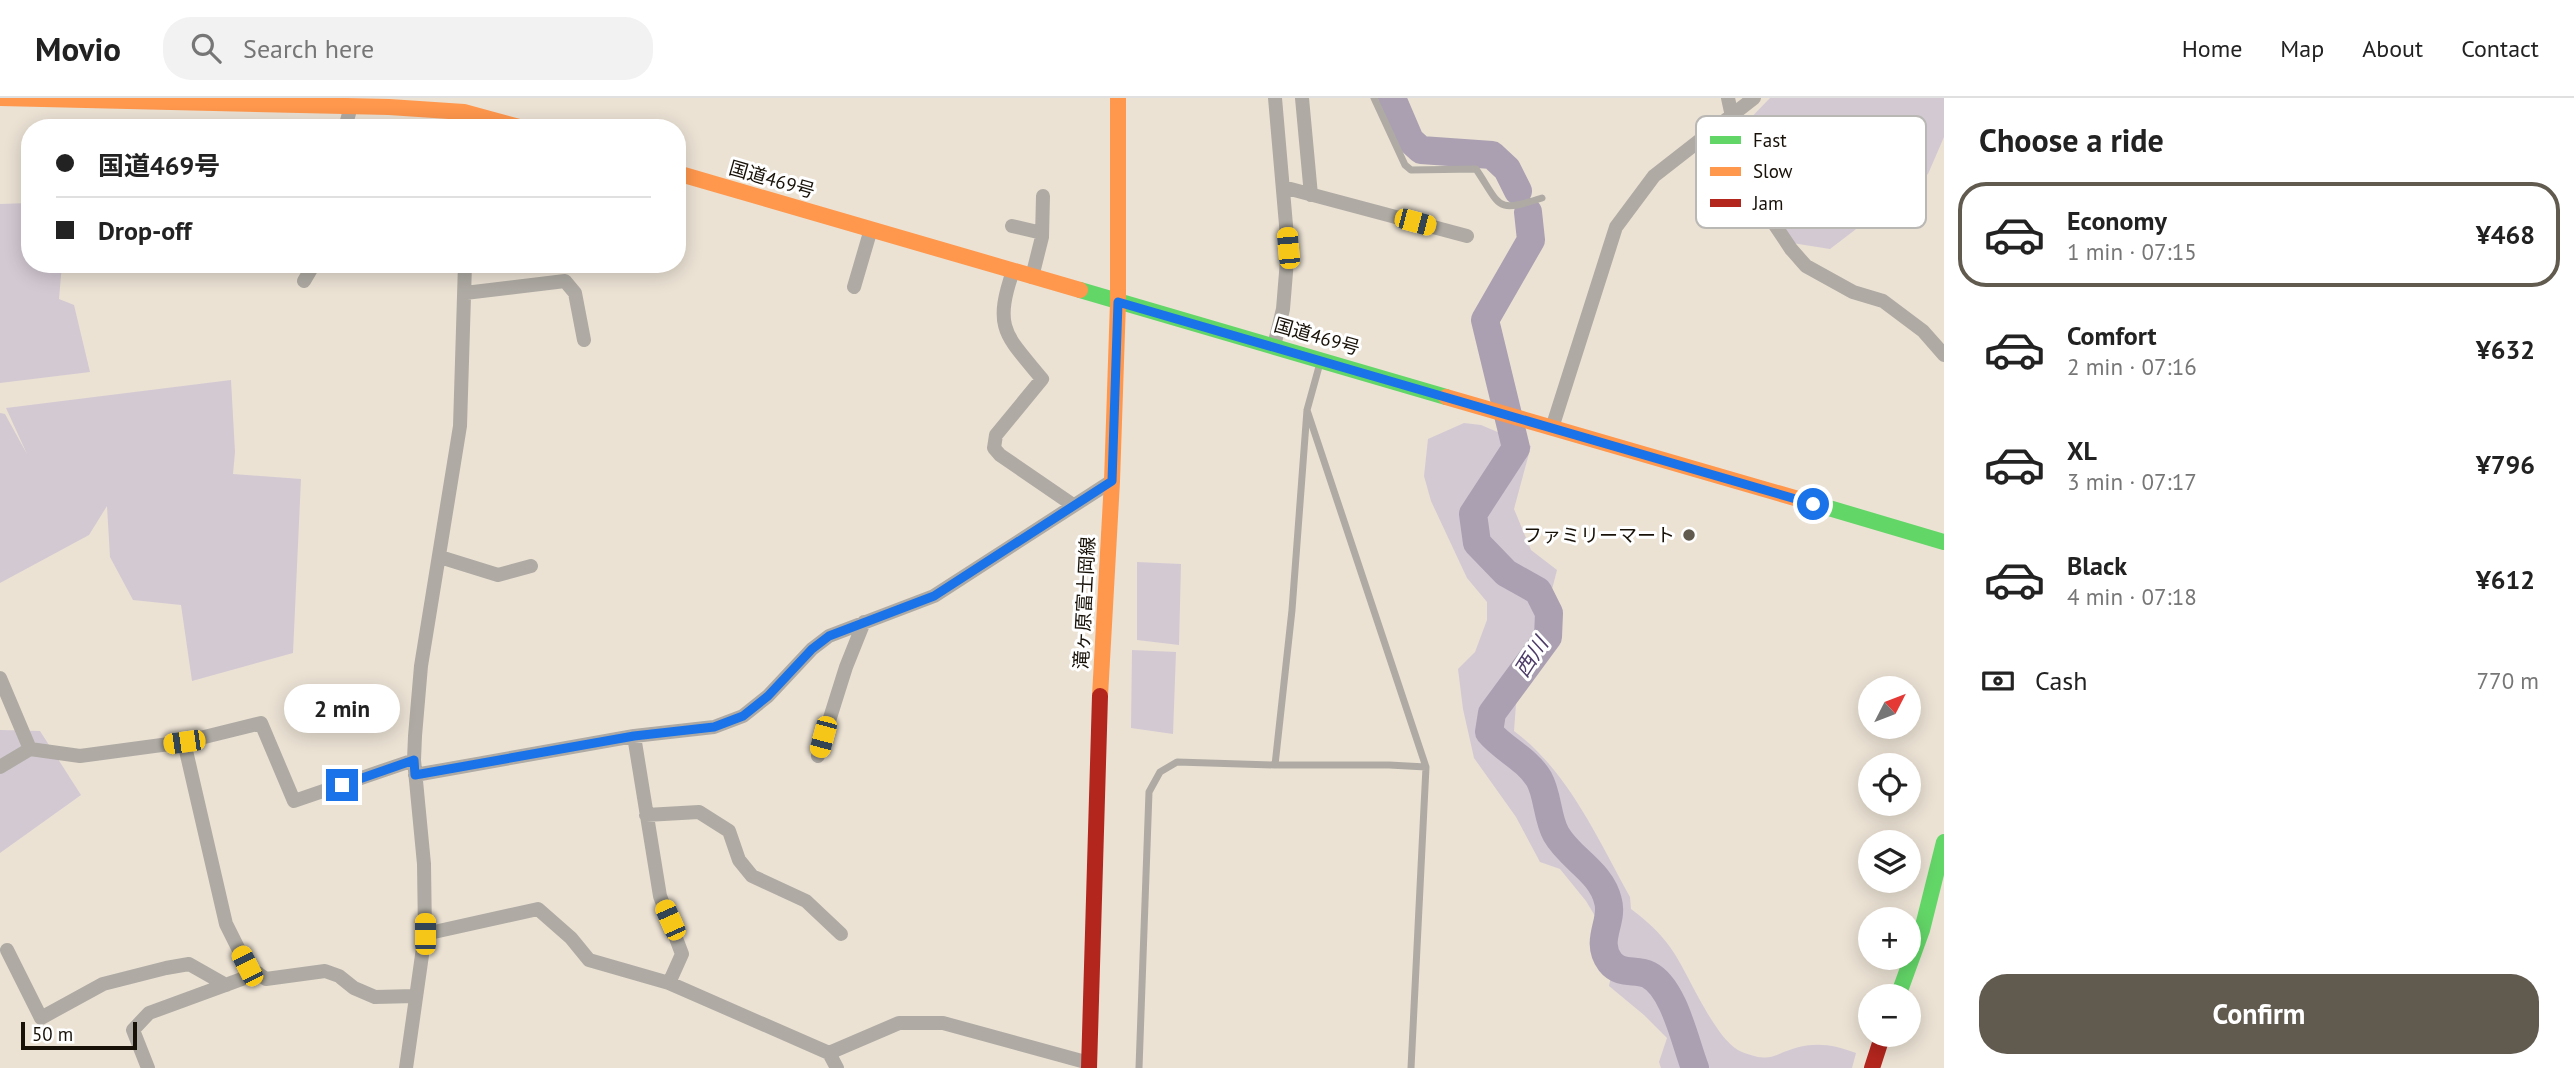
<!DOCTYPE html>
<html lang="en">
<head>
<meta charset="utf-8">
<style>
	body { margin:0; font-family:"PT Sans","Noto Sans JP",sans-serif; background:#f2f2f2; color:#222; height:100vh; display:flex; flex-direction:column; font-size:26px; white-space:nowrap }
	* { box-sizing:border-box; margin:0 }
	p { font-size:23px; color:#767676 }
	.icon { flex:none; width:38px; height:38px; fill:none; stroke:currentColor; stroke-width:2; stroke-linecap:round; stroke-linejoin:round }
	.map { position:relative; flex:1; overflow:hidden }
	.drawer { display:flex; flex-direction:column; background:#fff; width:630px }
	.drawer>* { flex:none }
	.top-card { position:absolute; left:21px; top:21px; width:665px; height:154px; border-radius:28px; box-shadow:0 4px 18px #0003; display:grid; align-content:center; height:154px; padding:0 35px; background:#fff }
	.needle { width:46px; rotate:48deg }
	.fabs { position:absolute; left:1858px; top:578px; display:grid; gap:14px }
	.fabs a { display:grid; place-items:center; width:63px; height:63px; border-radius:50%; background:#fff; box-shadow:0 4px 18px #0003; font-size:35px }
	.scale { position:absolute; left:21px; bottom:18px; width:116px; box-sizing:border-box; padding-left:7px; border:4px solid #171108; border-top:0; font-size:19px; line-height:24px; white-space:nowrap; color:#171108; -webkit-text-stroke:5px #fff; paint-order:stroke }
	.end { position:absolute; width:32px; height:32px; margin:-16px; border:9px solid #1a73e8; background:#fff; box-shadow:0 0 0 4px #fff }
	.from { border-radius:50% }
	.bubble { position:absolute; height:49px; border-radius:24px; background:#fff; box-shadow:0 4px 18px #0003; font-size:23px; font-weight:700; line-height:49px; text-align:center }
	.car { position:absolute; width:21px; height:42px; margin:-21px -10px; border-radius:9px; box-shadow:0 0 5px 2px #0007; background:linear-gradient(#f5c518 24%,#345 0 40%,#f5c518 0 76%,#345 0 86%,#f5c518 0) }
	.top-card b { display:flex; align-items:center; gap:24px; height:66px; font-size:26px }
	.top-card b+b { border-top:2px solid #e0e0e0 }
	.top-card i { width:18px; height:18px; background:#222 }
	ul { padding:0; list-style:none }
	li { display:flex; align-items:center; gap:21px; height:105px; margin:0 14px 10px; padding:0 21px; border:4px solid transparent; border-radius:28px }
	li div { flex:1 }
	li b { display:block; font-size:26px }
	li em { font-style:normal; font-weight:700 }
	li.selected { border-color:#615a4f }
	li>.icon { width:63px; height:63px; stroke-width:1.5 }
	h2 { padding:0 35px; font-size:32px; line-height:84px }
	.pay { display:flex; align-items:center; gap:18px; height:77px; padding:0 35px; font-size:26px }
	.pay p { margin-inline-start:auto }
	.primary-button { display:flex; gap:14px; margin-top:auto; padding:14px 35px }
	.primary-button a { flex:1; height:80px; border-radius:28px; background:#615a4f; color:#fff; font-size:28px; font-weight:700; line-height:80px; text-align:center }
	header { display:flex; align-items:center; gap:42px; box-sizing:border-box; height:98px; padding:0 35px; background:#fff; border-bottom:2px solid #e0e0e0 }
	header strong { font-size:33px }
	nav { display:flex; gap:38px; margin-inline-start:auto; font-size:24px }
	.search { width:490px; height:63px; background:#f2f2f2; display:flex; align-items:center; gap:18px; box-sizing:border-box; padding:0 24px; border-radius:28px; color:#767676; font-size:26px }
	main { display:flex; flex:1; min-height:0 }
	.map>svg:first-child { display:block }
	.green { fill:#d3c9d3 }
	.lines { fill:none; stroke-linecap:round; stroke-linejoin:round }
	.river { stroke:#aaa0b1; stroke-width:28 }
	.lane { stroke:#afaba4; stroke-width:7 }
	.street { stroke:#afaba4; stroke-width:14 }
	.fast { stroke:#63d668; stroke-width:16 }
	.slow { stroke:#ff974d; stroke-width:16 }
	.jam { stroke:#b3261e; stroke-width:16 }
	.route { stroke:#1a73e8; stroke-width:9 }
	.poi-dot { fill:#615a4f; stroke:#fff; stroke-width:2.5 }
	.labels { text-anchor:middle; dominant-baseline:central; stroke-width:6; stroke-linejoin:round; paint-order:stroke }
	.street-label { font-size:19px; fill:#171108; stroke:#fff }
	.poi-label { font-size:19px; fill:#171108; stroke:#fff; text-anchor:end }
	.water-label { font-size:21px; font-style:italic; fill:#4e3c69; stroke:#fff }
	.key { fill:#fff; stroke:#b9b8b5; stroke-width:2 }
	.key-label { font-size:19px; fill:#171108 }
</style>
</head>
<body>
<header>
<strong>Movio</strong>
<div class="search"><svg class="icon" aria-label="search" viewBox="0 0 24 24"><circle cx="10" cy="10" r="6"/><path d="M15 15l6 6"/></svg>Search here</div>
<nav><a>Home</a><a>Map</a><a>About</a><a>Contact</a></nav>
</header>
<main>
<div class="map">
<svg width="1944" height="970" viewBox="0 0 1944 970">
	<rect width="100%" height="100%" fill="#ebe2d4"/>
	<path class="green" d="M1770 0H1944V39L1928 76 1830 151 1792 145 1738 33Z
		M30 105V166H62L59 201 74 207 90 274 0 285V106Z
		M231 282 235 354 233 376 301 381 293 555 192 583 181 507 133 502 110 459 107 408 89 437 0 485V315L5 316 27 356 6 310Z
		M1464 325 1481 327 1531 348 1514 411 1531 452 1557 472 1527 588 1516 606 1514 633C1568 673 1598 741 1630 799L1631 811C1646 822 1659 834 1670 849 1688 873 1715 944 1742 954 1773 966 1772 956 1799 949 1820 944 1837 948 1856 955L1852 970H1661L1659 964 1667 940 1644 917 1609 888 1616 853 1586 803 1560 771 1540 764 1516 719 1474 660 1463 611 1458 571 1475 554 1487 522V504L1467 480 1431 403 1424 378 1428 341Z
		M1137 464 1181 466 1179 547 1137 542Z
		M1132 552 1176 554 1173 636 1131 630Z
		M0 632 40 633 81 697 0 755Z"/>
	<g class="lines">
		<path class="river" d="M1392 0 1410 42 1421 52 1492 57 1507 71 1518 93
			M1528 114 1531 142 1485 222 1516 350 1473 416 1477 445 1506 475 1538 493 1549 515 1548 539 1492 615 1489 634C1504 652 1526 660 1539 681 1548 697 1547 720 1556 736 1570 761 1601 773 1608 803 1614 824 1594 842 1610 864 1621 878 1636 870 1649 877 1674 890 1685 944 1695 970"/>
		<path class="lane" d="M1374 0 1405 67 1411 72 1476 71C1502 110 1495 115 1542 100
			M1307 312 1426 669 1411 970
			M1275 667 1292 512 1307 312 1320 265
			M1139 970 1149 694 1160 674 1177 664 1275 667H1389L1426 669"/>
		<path class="street" d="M1302 0 1311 97
			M1728 0 1741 60 1769 118 1791 151 1806 168 1853 194 1883 203 1923 233 1944 257
			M345 30 351 8
			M1283 89 1467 138
			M1012 128 1042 135
			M1013 173C993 231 1006 237 1042 281L996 337 994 350 1000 357 1073 407
			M1032 179 1042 139 1043 98
			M304 183 314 166
			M854 189 871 131
			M465 195 565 183 575 195 584 242
			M1274 248 1283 211 1288 150 1275 0
			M1552 330 1616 129 1654 78 1754 0
			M440 459 498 477 531 468
			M0 580 30 651
			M634 638 660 798 682 856 669 885
			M184 644 226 826 247 868 266 881 325 873 339 878 354 890 375 899 415 898
			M818 658 846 569 864 524
			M0 669 30 651 80 658 184 644 261 625 294 703 414 662
			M415 677 634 638 714 629 743 618 768 598 812 551 829 538 934 498 1112 383
			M646 717 699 714 729 733 739 762 752 778 806 803 841 836
			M425 836 538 811 571 840 589 862 669 885 829 955 837 970
			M7 852 41 920 103 886 166 870 189 866 226 887
			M829 955 899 925H943L1089 965
			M148 970 133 932 149 915 258 875
			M406 970 425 836 424 766 414 662 415 638 421 568 460 328 465 166"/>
		<path class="fast" d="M1080 192 1446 299
			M1812 405 1944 444
			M1898 898 1922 832 1944 744"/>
		<path class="slow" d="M0 0 389 9 464 14 523 30
			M677 75 1080 192
			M1446 299 1812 405
			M1100 598 1112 383 1118 204V0"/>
		<path class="jam" d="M1089 970 1100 598
			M1872 970 1883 936"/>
	</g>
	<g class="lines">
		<path class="route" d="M342 687 414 662 415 677 634 638 714 629 743 618 768 598 812 551 829 538 934 498 1112 383 1118 204 1813 406"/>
	</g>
	<circle class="poi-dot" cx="1689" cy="437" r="7"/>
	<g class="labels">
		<g class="street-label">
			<text transform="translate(772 81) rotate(16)">国道469号</text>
			<text transform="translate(1317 238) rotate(16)">国道469号</text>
			<text transform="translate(1084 505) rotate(-87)">滝ヶ原富士岡線</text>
		</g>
		<g class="poi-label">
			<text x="1675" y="437">ファミリーマート</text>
		</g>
		<g class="water-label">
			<text transform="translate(1531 559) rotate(-57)">西川</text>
		</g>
	</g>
	<rect x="1696" y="18" width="230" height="112" rx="10" class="key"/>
	<rect x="1710" y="38" width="31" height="8" fill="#63d668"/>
	<rect x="1710" y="69" width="31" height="9" fill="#ff974d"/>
	<rect x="1710" y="101" width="31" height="8" fill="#b3261e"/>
	<g class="key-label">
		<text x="1753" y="49">Fast</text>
		<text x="1753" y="80">Slow</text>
		<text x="1753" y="112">Jam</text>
	</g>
</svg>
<div class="fabs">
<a><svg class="needle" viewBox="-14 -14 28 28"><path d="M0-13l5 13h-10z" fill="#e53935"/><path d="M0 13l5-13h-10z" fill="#767676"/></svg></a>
<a><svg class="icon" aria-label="locate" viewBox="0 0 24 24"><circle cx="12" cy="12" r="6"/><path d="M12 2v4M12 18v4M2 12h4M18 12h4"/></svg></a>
<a><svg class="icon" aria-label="layers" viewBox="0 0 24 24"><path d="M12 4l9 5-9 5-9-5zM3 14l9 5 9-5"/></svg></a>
<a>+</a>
<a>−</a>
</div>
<div class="scale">50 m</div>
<i class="end from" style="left:1813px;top:406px"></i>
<i class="end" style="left:342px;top:687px"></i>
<div class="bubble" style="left:284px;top:586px;width:116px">2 min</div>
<i class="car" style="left:1415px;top:124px;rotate:105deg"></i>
<i class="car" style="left:1288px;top:150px;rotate:355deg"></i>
<i class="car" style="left:823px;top:639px;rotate:195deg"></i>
<i class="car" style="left:184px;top:644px;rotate:262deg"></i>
<i class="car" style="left:670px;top:822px;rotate:336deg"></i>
<i class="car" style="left:425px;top:836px;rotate:0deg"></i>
<i class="car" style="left:247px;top:868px;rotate:333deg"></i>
<div class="top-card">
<b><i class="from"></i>国道469号</b>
<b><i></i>Drop-off</b>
</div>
</div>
<section class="drawer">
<h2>Choose a ride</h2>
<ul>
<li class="selected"><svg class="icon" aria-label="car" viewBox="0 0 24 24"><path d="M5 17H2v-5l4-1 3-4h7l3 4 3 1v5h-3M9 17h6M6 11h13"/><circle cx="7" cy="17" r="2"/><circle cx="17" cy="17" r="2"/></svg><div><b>Economy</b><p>1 min · 07:15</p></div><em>¥468</em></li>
<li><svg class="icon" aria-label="car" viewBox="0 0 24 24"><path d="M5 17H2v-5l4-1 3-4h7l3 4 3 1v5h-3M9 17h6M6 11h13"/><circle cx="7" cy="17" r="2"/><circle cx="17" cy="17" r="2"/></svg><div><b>Comfort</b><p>2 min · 07:16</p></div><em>¥632</em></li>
<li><svg class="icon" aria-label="car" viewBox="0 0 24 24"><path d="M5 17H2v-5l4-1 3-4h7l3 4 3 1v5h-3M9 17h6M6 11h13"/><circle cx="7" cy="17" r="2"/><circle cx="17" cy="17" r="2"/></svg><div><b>XL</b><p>3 min · 07:17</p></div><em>¥796</em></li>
<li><svg class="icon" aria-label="car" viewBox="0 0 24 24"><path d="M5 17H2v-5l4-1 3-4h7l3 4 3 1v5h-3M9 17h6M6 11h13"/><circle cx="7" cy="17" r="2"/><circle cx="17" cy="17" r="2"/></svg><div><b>Black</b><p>4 min · 07:18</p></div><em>¥612</em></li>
</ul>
<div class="pay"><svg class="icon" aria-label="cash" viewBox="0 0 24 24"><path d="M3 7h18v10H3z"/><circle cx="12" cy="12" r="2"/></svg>Cash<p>770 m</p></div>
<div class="primary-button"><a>Confirm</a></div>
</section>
</main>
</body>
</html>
